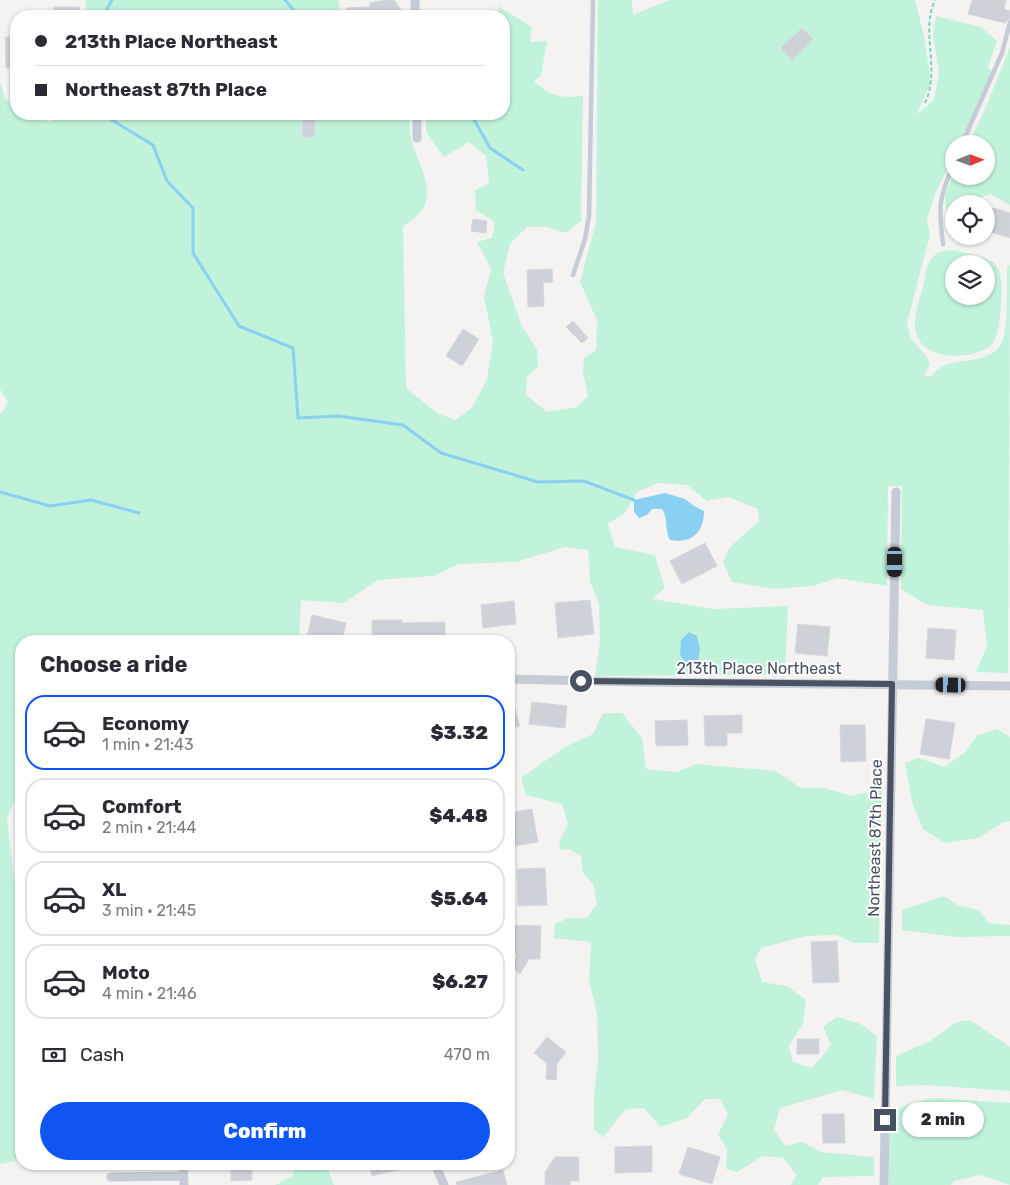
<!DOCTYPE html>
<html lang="en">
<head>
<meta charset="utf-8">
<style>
	body { margin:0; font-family:Rubik,sans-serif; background:#f7f7f7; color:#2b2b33; height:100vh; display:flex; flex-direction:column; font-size:19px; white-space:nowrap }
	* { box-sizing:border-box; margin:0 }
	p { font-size:16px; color:#7c7c81 }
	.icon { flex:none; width:28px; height:28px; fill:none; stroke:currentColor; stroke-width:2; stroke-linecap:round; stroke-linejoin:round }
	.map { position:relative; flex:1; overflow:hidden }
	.panel { position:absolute; left:15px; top:635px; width:500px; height:535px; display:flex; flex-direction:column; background:#fff; border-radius:20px; box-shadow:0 1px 4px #0004 }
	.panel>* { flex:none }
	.guide { position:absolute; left:10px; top:10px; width:500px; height:110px; border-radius:20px; box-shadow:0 1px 4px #0004; display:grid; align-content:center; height:110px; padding:0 25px; background:#fff }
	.needle { width:32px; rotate:89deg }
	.controls { position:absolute; left:945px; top:135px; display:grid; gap:10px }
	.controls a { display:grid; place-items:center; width:50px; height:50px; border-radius:50%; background:#fff; box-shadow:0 1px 4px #0004; font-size:25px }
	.end { position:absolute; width:22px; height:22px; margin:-11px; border:6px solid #485262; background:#fff; box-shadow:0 0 0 2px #fff }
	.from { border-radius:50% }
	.bubble { position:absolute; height:35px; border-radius:18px; background:#fff; box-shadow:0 1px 4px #0004; font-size:16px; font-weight:800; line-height:35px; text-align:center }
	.car { position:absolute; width:15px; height:30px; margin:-15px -8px; border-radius:6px; box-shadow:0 0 4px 1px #0007; background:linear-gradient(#222 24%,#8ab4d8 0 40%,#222 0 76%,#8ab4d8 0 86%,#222 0) }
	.guide b { display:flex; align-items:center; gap:18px; height:48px; font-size:19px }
	.guide b+b { border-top:1px solid #e1e1e2 }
	.guide i { width:12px; height:12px; background:#2b2b33 }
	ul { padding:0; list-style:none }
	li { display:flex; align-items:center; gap:15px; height:75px; margin:0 10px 8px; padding:0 15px; border:2px solid #e1e1e2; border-radius:20px }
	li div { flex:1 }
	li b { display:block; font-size:19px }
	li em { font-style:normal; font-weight:800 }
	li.current { border-color:#0e55f3 }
	li>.icon { width:45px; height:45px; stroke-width:1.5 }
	h2 { padding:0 25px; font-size:22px; line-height:60px }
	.pay { display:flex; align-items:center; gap:12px; height:55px; padding:0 25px; font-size:19px }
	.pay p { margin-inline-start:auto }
	.cta { display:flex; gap:10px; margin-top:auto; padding:10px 25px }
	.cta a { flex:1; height:58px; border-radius:30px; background:#0e55f3; color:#fff; font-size:20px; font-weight:800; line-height:58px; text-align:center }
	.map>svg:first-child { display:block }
	.green { fill:#c0f3da; fill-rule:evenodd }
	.water { fill:#8ad0f3 }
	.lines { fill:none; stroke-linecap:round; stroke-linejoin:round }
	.stream { stroke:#8ad0f3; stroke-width:3 }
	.building { fill:#ced1d8; stroke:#d6d7de }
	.path { stroke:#75d4b1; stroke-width:2; stroke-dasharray:4 2.5; stroke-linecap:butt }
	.lane { stroke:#c6ccd7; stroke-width:4.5 }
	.street { stroke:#c6ccd7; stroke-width:9 }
	.route { stroke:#485262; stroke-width:6 }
	.labels { text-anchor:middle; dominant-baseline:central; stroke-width:4; stroke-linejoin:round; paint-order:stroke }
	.street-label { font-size:16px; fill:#485262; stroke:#fff }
</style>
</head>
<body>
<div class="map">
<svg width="1010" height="1185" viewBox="0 0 1010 1185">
	<rect width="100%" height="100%" fill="#f5f3f2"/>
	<path class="green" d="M86 0H338L341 16H85Z
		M598 0H632L633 15 669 0H915L924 36 931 83 916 115 934 100 939 72 933 35 936 16 981 27 997 41 988 67 992 72 960 144H954V156L935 194 927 219 930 235 907 323 911 339 926 355 930 365 924 375 931 377C947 351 990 371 1003 340 1008 325 1007 284 1007 267L1010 264 1008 673 976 672 987 646 983 610 927 605 901 589 902 486H888L887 586 837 578 813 586 774 589 732 582 723 562 730 547 759 521 758 509 728 497 707 501 687 485 658 483 637 492 624 514 608 524 615 547 655 555 665 588 652 599 713 609 788 606 785 675 595 676 600 642 599 605 590 581 588 550 565 547 516 562 459 564 433 576 378 580 344 603 301 600 299 641H210L208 635 183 641H21V786L7 818 15 888 21 909V1148L15 1161 0 1164V415L8 402 0 389V81L5 99 16 105V114H34L50 122 64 114H410C410 121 409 130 411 137 418 171 448 201 403 226L406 388 437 413 455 420 472 408 487 379 493 341 484 297 491 269 477 242 492 238 495 222 476 210 475 190 489 183 486 156 469 142 444 157 426 132V114H504V16H498V6L532 27 530 42 547 41 541 76 534 81C551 97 560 98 583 96L581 221 566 233 547 227H527L510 244 503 273 522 326 537 350 538 367 527 376 526 395 547 412 577 407 588 396 583 373 584 358 596 350 597 320 580 282 596 222Z
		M1010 47V205L991 194 963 204H954V207L946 210 945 195 954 173V176H986V144H968L983 114Z
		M952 250C962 252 989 257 995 264 1007 276 1000 322 996 337 993 348 982 351 972 354 951 359 917 355 915 327 914 314 920 299 923 286 925 278 926 264 932 258 937 251 945 251 952 250ZM954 264H986V296H954Z
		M603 713H622L642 738 646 769 677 772 696 764 776 771 801 788H824L852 796 882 789 879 943H854L836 935 806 936 761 948 755 959 762 982 787 986 806 1000 803 1024 789 1046 793 1062 812 1068 831 1045 823 1027 837 1017 861 1024 877 1036 874 1099 842 1090 780 1108 774 1130 785 1146 802 1142 821 1152 874 1157V1176L823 1177 818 1185H791L796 1175 784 1158 763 1156 737 1172 726 1169 727 1149 718 1135 728 1114 720 1099H705L687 1118 661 1127 644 1108 626 1109 603 1137 594 1130V1096L598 1058 597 1013 589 981 591 942 554 938 555 924 568 918H587L597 904 593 884 583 873 581 856 569 849 559 850 560 840 568 824 562 804 526 795 521 778 565 747 593 734Z
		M997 729 1010 737V821L1004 822 978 838 945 843 923 829 913 806 905 763 918 758 945 767 965 752 978 735Z
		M944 896 959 906 978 910 989 923 1010 925V936L958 937 902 930V910Z
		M970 1020 1010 1047V1091L927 1085 896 1086V1056L930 1041 957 1022Z
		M937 1098 1010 1103V1185L980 1175 954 1181 951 1185H889C889 1173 886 1131 890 1122 897 1103 920 1100 937 1098Z
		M295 1164H326L334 1185H275L293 1176Z"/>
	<path class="water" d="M665 493 685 499 694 506 704 511C704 532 692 544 670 540 664 527 669 520 662 509H652L647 515 639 518 634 512V500Z
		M689 632 697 636 700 649 698 660 690 664 684 662 680 654 681 640Z"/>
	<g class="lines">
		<path class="stream" d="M285 0 299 16
			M103 16 112 0
			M102 114 153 145 167 181 193 208V253L239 326 293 348 298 418 338 416 403 425 441 453 538 482 584 481 634 500
			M471 114 490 148 523 170
			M0 492 50 506 91 500 139 513"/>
	</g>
	<path class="building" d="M384 0H394L402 11 394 16H346V8L369 7 370 3Z
		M972 0H1006L1004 9 1010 11V18L1005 23 968 14Z
		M54 7H79L80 16H54Z
		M802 28 813 39 792 60 781 48Z
		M5 37H16V68H6Z
		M303 116H315L314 137H302Z
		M994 208 1010 213V238L991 232 986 233V211Z
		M473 219 487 221 486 233 471 231Z
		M552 269 553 282 543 283 544 306 528 307 527 270Z
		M573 321 588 338 582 343 566 327Z
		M463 329 479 339 462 366 446 356Z
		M705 543 717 566 682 584 670 561Z
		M590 600 594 634 558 638 555 603Z
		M514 601 516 624 483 628 481 605Z
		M312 615 346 623 342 641H325L307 637Z
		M372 620H402V623L445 622V641H372Z
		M798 624 830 627 827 656 795 653Z
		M928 628 956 630 954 660 926 658Z
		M511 695 520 726 509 729V696Z
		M532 702 567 706 565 728 529 724Z
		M742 715V733H727V746H705L704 716Z
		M926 719 955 723 949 759 920 754Z
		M687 720 688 745 656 746 655 721Z
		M840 725H865L866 761 841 762Z
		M532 809 538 842 513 846 509 813Z
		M545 868 547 905 518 906 517 869Z
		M510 925 541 926 540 959H529L520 974 511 966 517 954 509 950Z
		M837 941 839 982 813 983 811 942Z
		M547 1037 566 1052 557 1064 556 1080 546 1079 547 1063 534 1053Z
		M797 1039H819V1054H797Z
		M822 1114H844L845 1143H823Z
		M652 1146V1172L615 1173V1147Z
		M688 1147 720 1157 712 1184 679 1174Z
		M555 1157H579V1181H570V1185H545V1172Z
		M231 1164H252V1180L231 1181Z
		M369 1164H410V1167L372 1176Z
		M503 1170 507 1185H457L456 1182Z"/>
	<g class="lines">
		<path class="path" d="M925 103C941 69 920 32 935 0"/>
		<path class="lane" d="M962 144 1002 53 1010 22
			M943 244C938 206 939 198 954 163
			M573 275 585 239 589 216 593 0"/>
		<path class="street" d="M415 0V16
			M417 114V138
			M509 679 635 682 1010 686
			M183 1164 184 1185
			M435 1164 444 1185
			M111 1177 183 1176
			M884 1185 896 492"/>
	</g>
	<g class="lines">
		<path class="route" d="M581 681 892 684 885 1120"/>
	</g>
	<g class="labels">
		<g class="street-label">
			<text x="759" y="668">213th Place Northeast</text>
			<text transform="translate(875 838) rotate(-89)">Northeast 87th Place</text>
		</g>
	</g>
</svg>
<div class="controls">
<a><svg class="needle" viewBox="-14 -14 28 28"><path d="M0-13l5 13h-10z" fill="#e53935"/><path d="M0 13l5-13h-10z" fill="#7c7c81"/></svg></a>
<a><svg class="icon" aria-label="locate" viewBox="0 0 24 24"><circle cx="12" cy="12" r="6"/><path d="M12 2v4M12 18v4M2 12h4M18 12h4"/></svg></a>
<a><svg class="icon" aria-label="layers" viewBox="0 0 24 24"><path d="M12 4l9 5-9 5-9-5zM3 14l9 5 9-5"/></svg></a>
</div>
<i class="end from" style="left:581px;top:681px"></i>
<i class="end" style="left:885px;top:1120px"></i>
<div class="bubble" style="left:902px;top:1102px;width:82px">2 min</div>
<i class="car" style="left:895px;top:562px;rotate:180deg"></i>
<i class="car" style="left:951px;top:685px;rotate:271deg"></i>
<div class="guide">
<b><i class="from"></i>213th Place Northeast</b>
<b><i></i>Northeast 87th Place</b>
</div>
<section class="panel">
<h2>Choose a ride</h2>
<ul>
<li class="current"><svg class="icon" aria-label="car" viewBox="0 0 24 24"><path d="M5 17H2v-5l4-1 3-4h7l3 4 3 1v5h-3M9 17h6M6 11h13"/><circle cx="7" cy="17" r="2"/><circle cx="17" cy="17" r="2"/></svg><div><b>Economy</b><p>1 min · 21:43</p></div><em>$3.32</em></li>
<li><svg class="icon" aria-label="car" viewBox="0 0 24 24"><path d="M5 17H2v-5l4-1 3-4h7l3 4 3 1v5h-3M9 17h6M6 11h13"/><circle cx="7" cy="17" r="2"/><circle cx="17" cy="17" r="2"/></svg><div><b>Comfort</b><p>2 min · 21:44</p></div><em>$4.48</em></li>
<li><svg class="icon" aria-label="car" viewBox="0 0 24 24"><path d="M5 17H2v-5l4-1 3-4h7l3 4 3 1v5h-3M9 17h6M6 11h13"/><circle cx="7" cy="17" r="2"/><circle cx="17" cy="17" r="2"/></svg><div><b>XL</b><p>3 min · 21:45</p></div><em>$5.64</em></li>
<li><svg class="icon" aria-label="car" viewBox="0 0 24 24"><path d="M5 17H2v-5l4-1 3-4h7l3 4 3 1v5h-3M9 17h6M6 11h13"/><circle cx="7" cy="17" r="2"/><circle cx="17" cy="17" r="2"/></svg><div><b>Moto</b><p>4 min · 21:46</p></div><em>$6.27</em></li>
</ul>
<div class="pay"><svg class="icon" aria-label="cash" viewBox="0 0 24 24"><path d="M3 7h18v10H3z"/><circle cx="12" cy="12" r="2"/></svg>Cash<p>470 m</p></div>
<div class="cta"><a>Confirm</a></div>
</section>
</div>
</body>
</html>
